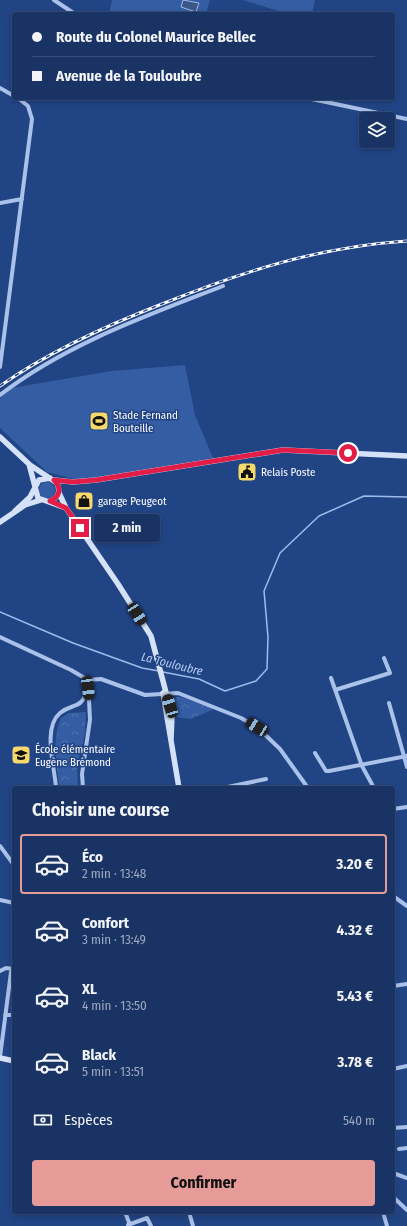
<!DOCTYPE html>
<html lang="fr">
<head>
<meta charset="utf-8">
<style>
	body { margin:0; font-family:"Fira Sans Condensed",sans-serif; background:#263f6d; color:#f1f3f6; height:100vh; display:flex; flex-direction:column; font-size:15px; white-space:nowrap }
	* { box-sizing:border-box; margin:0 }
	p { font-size:13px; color:#9faabf }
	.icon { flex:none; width:22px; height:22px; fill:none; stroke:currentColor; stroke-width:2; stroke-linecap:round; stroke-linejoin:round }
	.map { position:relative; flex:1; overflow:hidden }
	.sheet { position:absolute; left:12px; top:786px; width:383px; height:428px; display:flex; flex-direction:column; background:#193364; border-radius:4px; box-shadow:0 2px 6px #0003,0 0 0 1px #374e78 }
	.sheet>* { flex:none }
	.banner { position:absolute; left:12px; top:12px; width:383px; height:88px; border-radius:4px; box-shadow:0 2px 6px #0003,0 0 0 1px #374e78; display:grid; align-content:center; height:88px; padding:0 20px; background:#193364 }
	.tools { position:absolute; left:359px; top:112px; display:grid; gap:8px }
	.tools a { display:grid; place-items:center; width:36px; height:36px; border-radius:4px; background:#193364; box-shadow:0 2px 6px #0003,0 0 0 1px #374e78; font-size:20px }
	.end { position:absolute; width:18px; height:18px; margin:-9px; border:5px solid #e11d48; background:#fff; box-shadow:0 0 0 2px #fff }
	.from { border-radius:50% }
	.bubble { position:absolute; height:28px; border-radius:4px; background:#193364; box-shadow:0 2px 6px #0003,0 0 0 1px #374e78; font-size:13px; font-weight:700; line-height:28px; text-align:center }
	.car { position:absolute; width:12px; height:24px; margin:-12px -6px; border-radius:5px; box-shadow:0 0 3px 1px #0007; background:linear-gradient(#222 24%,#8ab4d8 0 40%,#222 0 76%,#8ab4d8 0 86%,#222 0) }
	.banner b { display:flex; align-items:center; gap:14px; height:38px; font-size:15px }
	.banner b+b { border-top:1px solid #374e78 }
	.banner i { width:10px; height:10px; background:#f1f3f6 }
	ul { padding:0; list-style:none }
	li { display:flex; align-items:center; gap:12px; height:60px; margin:0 8px 6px; padding:0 12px; border:2px solid transparent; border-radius:4px }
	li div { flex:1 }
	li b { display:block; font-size:15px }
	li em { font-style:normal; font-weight:700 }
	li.on { border-color:#e69b98 }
	li>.icon { width:36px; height:36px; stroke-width:1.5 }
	h2 { padding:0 20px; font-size:18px; line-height:48px }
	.pay { display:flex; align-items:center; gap:10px; height:44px; padding:0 20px; font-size:15px }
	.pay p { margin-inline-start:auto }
	.button { display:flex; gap:8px; margin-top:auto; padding:8px 20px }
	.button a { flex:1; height:46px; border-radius:4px; background:#e69b98; color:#111; font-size:16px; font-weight:700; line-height:46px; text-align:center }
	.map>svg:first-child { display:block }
	.green { fill:#345da3 }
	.park { fill:url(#park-crowns) }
	.water { fill:#3c5787; stroke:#9dbbeb }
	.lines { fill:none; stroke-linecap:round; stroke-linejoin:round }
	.stream { stroke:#9dbbeb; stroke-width:1.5 }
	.street { stroke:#aac1e9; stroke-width:4 }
	.secondary { stroke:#d5e1f7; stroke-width:5.5 }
	.rail-casing { stroke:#fff; stroke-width:3 }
	.rail { stroke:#214485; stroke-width:1.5; stroke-dasharray:4.5; stroke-linecap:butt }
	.route { stroke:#e11d48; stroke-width:5 }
	.labels { text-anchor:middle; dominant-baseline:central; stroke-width:3; stroke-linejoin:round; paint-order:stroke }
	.poi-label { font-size:11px; fill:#fff; stroke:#214485; text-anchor:start }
	.water-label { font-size:12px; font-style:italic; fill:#b5ccf1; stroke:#214485 }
</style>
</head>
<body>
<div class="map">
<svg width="407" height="1226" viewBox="0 0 407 1226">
	<defs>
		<pattern id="park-crowns" width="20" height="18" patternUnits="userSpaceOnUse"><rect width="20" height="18" fill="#345da3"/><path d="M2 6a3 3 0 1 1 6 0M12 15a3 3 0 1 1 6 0" fill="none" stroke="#5275b1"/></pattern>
	</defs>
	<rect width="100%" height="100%" fill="#214485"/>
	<path class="green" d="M112 0H210L206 14H109Z
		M243 0H315L312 14H288Z
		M185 365 195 415 213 458 78 480 47 472 0 428V398L11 388 112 371Z
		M39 490a8 8 0 1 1 16 0a8 8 0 1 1-16 0Z"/>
	<path class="park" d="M176 697H181L214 709 191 719 175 717 172 703Z
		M86 712 85 733 77 766 78 788H59C57 760 51 745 61 718L69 713Z"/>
	<path class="water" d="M183 0 199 3 196 12 181 7Z"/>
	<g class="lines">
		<path class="stream" d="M0 612 73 643 142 668 159 671
			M163 672 199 679 225 691 256 681 267 669 268 637 264 591 280 553 319 516 364 496 407 497"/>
		<path class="street" d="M54 0 75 14
			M0 88 14 96
			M307 98 407 119
			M0 203 22 199
			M0 367 32 119 28 106 18 98
			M0 395C66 344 146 316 223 286
			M0 637 71 670 88 680 101 679 145 695 178 693 241 718 257 727 280 749 308 788
			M331 678 362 766 374 788
			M335 690 390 673 384 658
			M389 703 407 767
			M315 753 326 771H329L407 756
			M56 788C55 768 42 728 60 713 74 702 81 711 88 688
			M83 788 82 774 90 720 88 680
			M223 788 266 779
			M393 809 407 807
			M0 846 14 865
			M393 896 407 906
			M0 900 14 903
			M0 971 6 968 13 969
			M393 986 407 984
			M5 1015H14
			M0 1057 11 972 14 965
			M393 1069 407 1066
			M393 1128 407 1127
			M399 1149 407 1148
			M393 1173 407 1178
			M393 1197 407 1210
			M125 1212 130 1225
			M189 1212 193 1226
			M383 1212 387 1226
			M128 1225 147 1218 151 1226"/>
		<path class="secondary" d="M0 437 30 465 57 483C61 492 58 498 50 501
			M29 464 38 498 66 508
			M54 480 73 482 96 480 283 450 407 456
			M59 493 66 508 118 584 151 636 172 715 171 740
			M15 511 30 497 39 480 50 478
			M0 522 25 505 41 500
			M163 693 179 788
			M0 1058 14 1061"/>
		<defs>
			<path id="rail" d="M0 386C50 351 105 326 162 304 244 271 318 247 407 241"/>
		</defs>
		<use href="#rail" class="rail-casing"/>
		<use href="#rail" class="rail"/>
	</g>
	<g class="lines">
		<path class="route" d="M80 528 66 508 50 501C60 497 62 488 54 480L73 482 96 480 283 450 348 453"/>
	</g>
	<defs>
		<symbol id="stadium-square" viewBox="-11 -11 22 22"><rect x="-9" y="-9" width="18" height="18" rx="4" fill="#f6d96b" stroke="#214485"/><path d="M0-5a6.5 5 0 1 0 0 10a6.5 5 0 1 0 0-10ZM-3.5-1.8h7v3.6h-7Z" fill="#111"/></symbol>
		<symbol id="civic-square" viewBox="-11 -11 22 22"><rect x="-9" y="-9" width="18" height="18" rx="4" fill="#f6d96b" stroke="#214485"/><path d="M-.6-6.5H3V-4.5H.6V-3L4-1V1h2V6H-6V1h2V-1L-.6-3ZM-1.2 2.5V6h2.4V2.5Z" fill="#111"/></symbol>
		<symbol id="shop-square" viewBox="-11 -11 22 22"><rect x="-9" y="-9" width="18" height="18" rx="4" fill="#f6d96b" stroke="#214485"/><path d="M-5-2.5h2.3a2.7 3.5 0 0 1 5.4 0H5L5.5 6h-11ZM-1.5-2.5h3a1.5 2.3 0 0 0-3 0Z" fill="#111"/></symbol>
		<symbol id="school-square" viewBox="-11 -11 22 22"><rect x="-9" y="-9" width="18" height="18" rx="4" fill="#f6d96b" stroke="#214485"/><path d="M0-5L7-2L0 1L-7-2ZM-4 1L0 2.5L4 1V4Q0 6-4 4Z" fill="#111"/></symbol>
	</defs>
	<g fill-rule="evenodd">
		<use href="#stadium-square" x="88" y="410" width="22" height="22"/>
		<use href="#civic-square" x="236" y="461" width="22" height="22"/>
		<use href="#shop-square" x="73" y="490" width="22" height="22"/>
		<use href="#school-square" x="10" y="744" width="22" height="22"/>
	</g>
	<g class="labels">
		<g class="poi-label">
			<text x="113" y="415">Stade Fernand<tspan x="113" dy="13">Bouteille</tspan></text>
			<text x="261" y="472">Relais Poste</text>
			<text x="98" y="501">garage Peugeot</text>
			<text x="35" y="749">École élémentaire<tspan x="35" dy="13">Eugène Brémond</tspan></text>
		</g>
		<g class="water-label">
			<text transform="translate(172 664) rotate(14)">La Touloubre</text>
		</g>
	</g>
</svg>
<div class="tools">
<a><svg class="icon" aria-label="layers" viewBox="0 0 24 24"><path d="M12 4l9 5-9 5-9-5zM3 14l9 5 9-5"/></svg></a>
</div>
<i class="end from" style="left:348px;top:453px"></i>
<i class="end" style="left:80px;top:528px"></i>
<div class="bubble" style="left:94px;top:514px;width:66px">2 min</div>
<i class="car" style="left:137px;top:614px;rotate:147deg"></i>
<i class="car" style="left:88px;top:688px;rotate:173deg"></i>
<i class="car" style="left:170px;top:706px;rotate:343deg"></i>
<i class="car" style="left:257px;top:727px;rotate:301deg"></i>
<div class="banner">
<b><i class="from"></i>Route du Colonel Maurice Bellec</b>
<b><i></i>Avenue de la Touloubre</b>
</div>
<section class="sheet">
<h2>Choisir une course</h2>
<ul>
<li class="on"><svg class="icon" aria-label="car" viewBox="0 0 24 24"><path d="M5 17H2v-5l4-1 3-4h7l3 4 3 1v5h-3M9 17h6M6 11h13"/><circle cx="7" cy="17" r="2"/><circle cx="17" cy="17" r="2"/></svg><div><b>Éco</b><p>2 min · 13:48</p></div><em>3.20 €</em></li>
<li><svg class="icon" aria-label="car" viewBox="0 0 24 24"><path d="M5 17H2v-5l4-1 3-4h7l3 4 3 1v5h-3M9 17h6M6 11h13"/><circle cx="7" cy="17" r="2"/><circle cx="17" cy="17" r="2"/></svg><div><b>Confort</b><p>3 min · 13:49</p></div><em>4.32 €</em></li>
<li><svg class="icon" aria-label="car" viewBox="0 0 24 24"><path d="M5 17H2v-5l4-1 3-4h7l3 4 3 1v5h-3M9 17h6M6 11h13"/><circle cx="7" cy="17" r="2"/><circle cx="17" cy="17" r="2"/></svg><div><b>XL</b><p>4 min · 13:50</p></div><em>5.43 €</em></li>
<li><svg class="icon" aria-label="car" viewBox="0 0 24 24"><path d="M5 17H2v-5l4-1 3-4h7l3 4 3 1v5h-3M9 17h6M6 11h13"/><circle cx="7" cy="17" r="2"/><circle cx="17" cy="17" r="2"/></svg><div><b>Black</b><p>5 min · 13:51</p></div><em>3.78 €</em></li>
</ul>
<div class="pay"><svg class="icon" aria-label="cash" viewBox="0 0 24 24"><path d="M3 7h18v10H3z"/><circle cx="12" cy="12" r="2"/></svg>Espèces<p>540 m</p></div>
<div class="button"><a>Confirmer</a></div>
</section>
</div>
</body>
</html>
